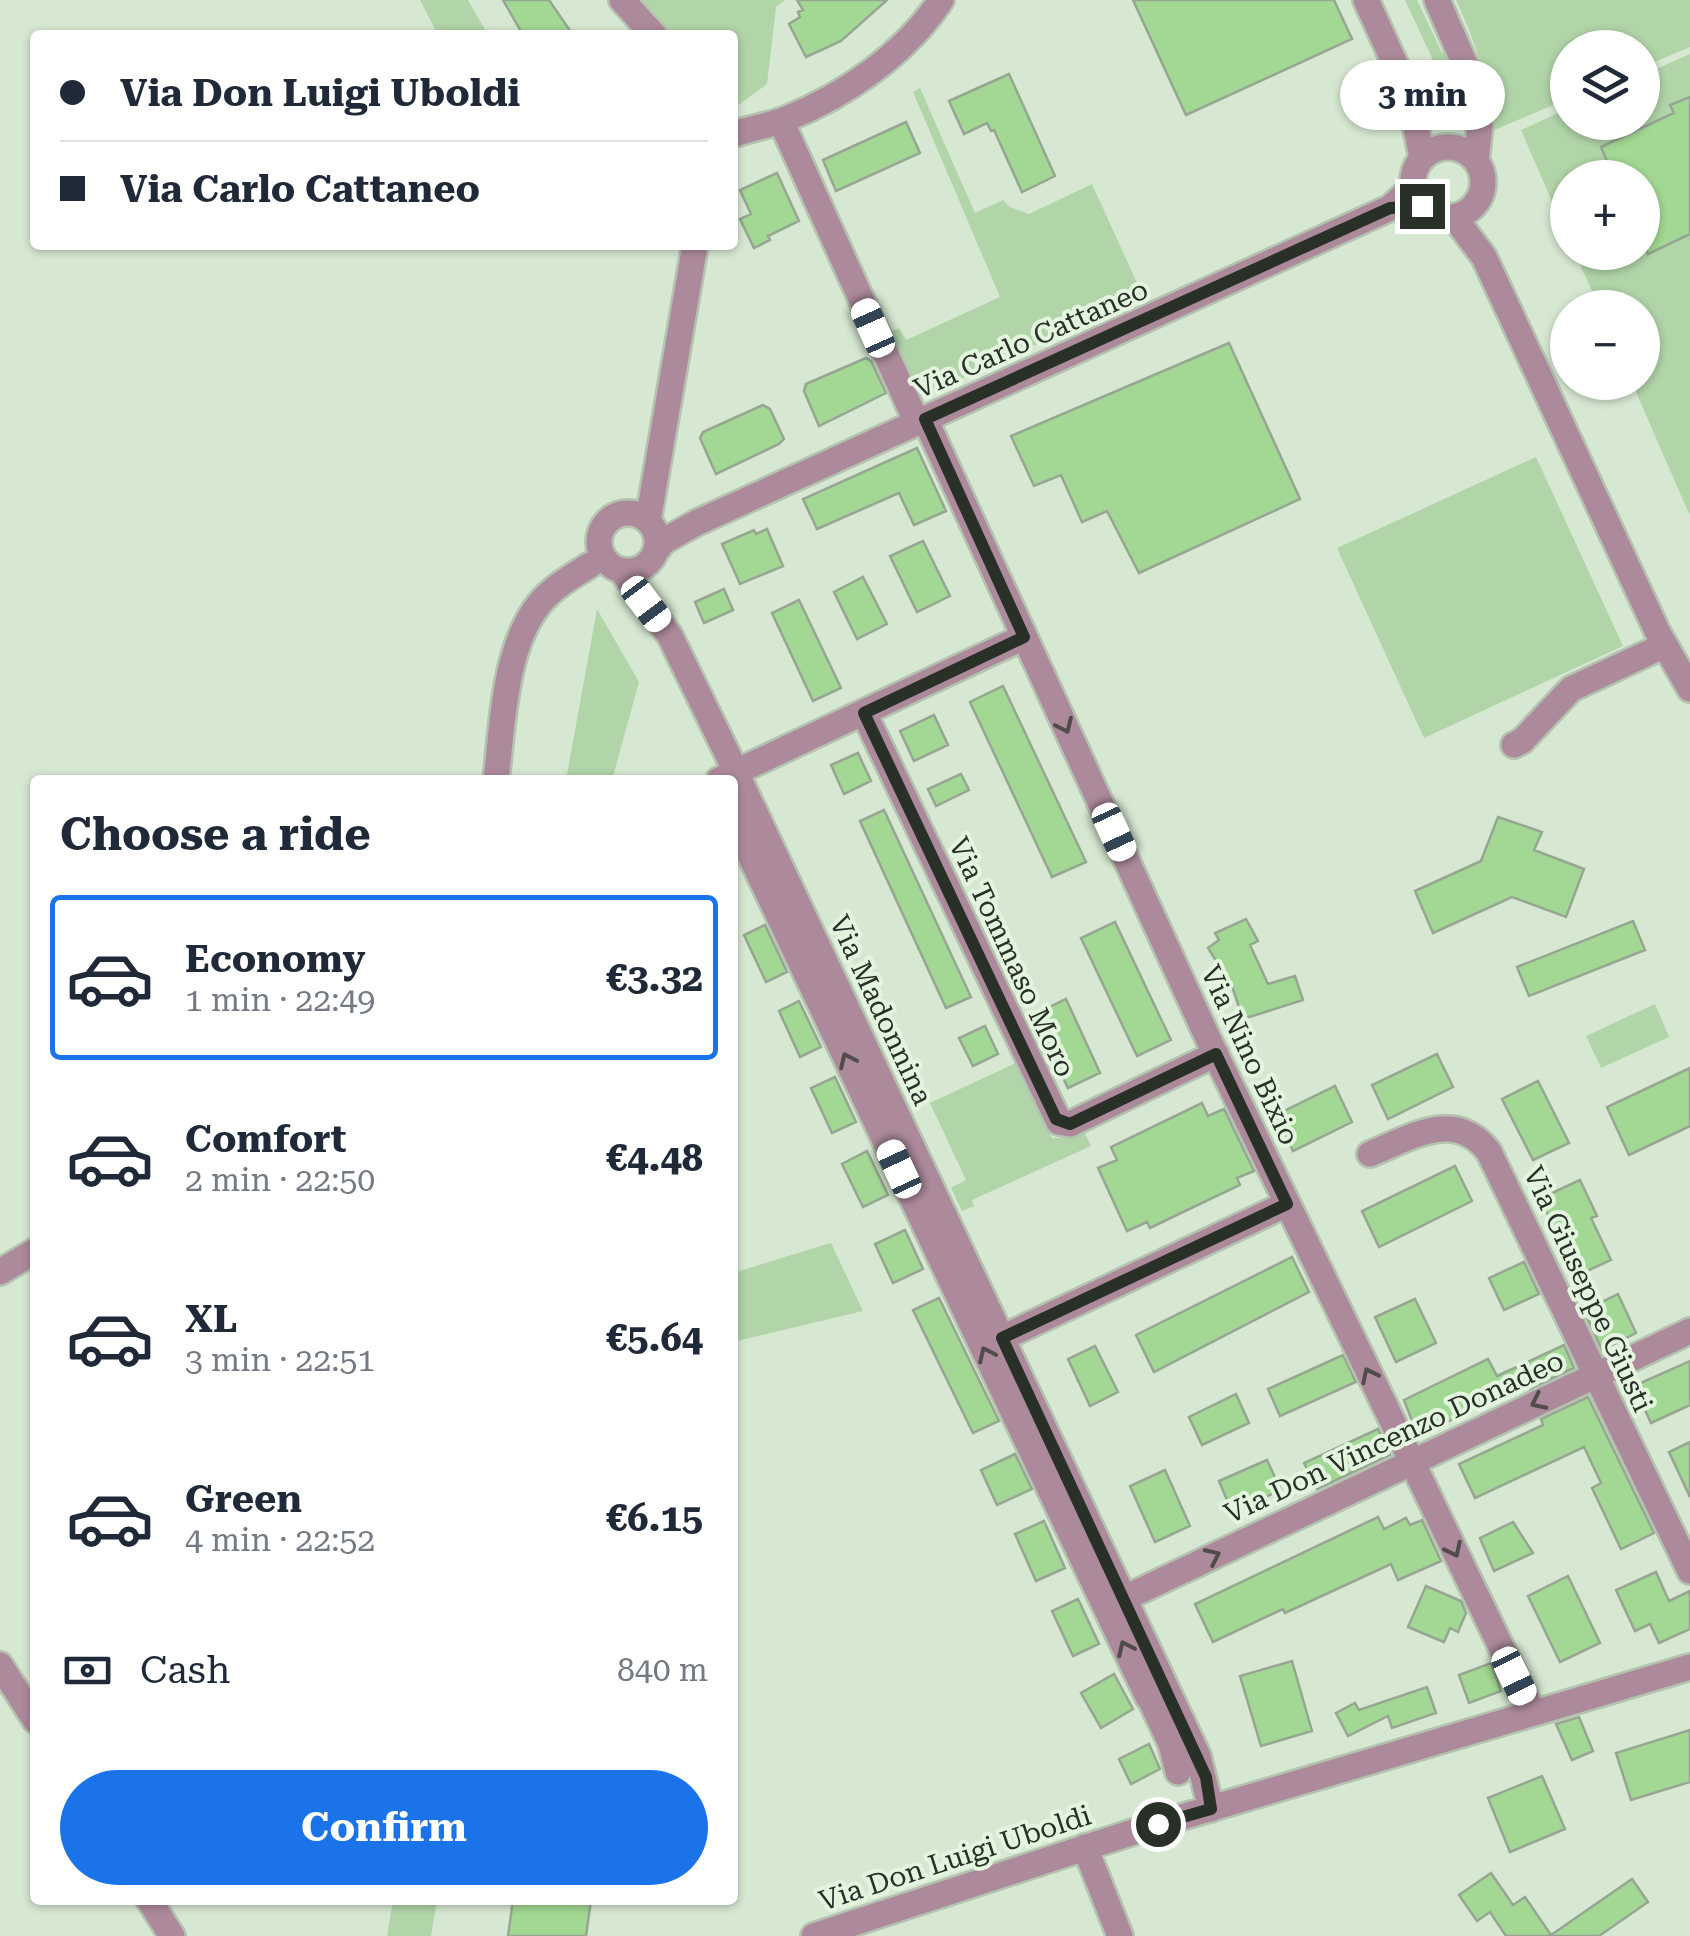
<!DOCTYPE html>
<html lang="en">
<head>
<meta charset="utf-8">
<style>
	body { margin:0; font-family:"Roboto Serif",serif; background:#f2f2f3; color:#1f2937; height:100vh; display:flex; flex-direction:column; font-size:38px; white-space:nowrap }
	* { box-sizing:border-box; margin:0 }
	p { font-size:32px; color:#747a83 }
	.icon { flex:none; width:55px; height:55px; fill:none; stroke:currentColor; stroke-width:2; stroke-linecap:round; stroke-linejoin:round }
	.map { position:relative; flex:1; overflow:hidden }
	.panel { position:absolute; left:30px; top:775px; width:708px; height:1130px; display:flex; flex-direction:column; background:#fff; border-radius:10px; box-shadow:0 2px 8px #0004 }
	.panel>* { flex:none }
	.top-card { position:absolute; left:30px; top:30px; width:708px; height:220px; border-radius:10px; box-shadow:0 2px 8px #0004; display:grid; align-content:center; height:220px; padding:0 30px; background:#fff }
	.controls { position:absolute; left:1550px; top:30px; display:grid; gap:20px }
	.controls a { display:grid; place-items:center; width:110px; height:110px; border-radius:50%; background:#fff; box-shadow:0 2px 8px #0004; font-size:50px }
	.end { position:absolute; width:45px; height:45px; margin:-22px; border:12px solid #293027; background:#fff; box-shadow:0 0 0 5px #fff }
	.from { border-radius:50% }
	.bubble { position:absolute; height:70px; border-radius:35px; background:#fff; box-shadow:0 2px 8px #0004; font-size:32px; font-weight:700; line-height:70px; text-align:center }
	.car { position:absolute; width:30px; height:60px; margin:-30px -15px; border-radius:12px; box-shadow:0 0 8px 2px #0007; background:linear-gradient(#fff 24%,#345 0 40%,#fff 0 76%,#345 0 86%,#fff 0) }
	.top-card b { display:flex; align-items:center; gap:35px; height:95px; font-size:38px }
	.top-card b+b { border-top:2px solid #e0e1e3 }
	.top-card i { width:25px; height:25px; background:#1f2937 }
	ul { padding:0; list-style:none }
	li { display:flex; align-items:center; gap:30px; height:165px; margin:0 20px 15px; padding:0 10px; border:5px solid transparent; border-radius:10px }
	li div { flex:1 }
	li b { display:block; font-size:38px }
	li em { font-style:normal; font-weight:700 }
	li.active { border-color:#1a73e8 }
	li>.icon { width:90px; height:90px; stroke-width:1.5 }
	h2 { padding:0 30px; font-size:45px; line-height:120px }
	.pay { display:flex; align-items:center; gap:25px; height:110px; padding:0 30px; font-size:38px }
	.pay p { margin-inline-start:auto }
	.action { display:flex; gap:20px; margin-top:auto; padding:20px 30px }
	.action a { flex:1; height:115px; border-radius:60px; background:#1a73e8; color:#fff; font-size:40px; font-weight:700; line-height:115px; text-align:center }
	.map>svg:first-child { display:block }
	.green { fill:#b1d4a8 }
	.building { fill:#a2d893; stroke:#96a692; stroke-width:2.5 }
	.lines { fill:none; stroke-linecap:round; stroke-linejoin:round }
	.minor-casing { stroke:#b4c3b0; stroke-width:30 }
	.minor { stroke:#ad8a9b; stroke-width:25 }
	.oneway { stroke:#514b4a }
	.route { stroke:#293027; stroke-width:12 }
	.labels { text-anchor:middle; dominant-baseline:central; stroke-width:8; stroke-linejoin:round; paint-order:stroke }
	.street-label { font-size:28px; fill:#293027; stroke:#e4f5df }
</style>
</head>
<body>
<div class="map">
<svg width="1690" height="1936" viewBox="0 0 1690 1936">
	<rect width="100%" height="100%" fill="#d7e8d2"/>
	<path class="green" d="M420 0H468L488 35H438Z
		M628 0H785L776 7 767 84 733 109 732 35H663Z
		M1405 0H1417L1442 53 1448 50 1464 91 1458 114Z
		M1456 0H1690V47L1643 67 1642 48H1568L1567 99 1490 132C1489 81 1477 46 1456 0Z
		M1690 54V516L1632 383 1642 382V308L1599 307 1575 253 1642 252V178H1568L1567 236 1521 130 1567 109 1568 122H1642L1643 75Z
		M920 88 975 213 1003 200 1010 207 1029 214 1092 184 1143 296 919 398 889 333 899 328 906 340 1000 297 913 92Z
		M1536 457 1623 646 1424 738 1337 548Z
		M597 609 639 682 612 780H566Z
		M1655 1004 1669 1037 1601 1068 1586 1036Z
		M1018 1062 1052 1138H1065L1083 1130 1091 1146 972 1200 974 1206 962 1211 951 1188 966 1180 930 1103Z
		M831 1243 863 1311 733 1342V1273Z
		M393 1900H437L431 1936H387Z"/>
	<path class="building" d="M503 0H549L573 35H523Z
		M797 0H887L841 41 806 57 789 24 800 17 798 12 803 10Z
		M1133 0H1334L1352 39 1186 115Z
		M1009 74 1055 176 1022 192 994 130 991 131 987 123 964 134 949 101Z
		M1690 97V234L1648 254 1642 241V178H1614L1601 147 1674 113 1670 105Z
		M906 122 920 153 836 191 823 160Z
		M777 173 799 221 768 236 770 240 754 248 740 219 751 214 740 190Z
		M1229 343 1300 499 1139 573 1107 511 1082 522 1061 475 1034 486 1011 436Z
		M866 358 871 361 886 393 819 426 804 391 806 384Z
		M763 405 770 409 784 439 779 444 716 474 700 438 703 432Z
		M917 448 946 511 914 525 899 493 817 529 803 499Z
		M767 529 783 566 740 584 722 544 754 530 756 534Z
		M923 541 950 596 917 612 890 556Z
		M863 577 887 624 857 639 834 592Z
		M724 589 733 610 704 623 695 602Z
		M799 600 841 688 813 701 772 613Z
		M1003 686 1086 862 1052 877 970 702Z
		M934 715 948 745 914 761 900 731Z
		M858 753 871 781 844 794 831 765Z
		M961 774 969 790 936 806 928 789Z
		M884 810 971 997 946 1008 860 821Z
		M1498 817 1542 832 1534 850 1584 869 1566 917 1512 897 1433 933 1415 891 1481 861Z
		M1246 919 1258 941 1250 945 1268 984 1295 976 1303 1000 1243 1019 1232 986 1208 948 1219 940 1215 933Z
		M1633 921 1645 950 1529 996 1517 967Z
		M1115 922 1171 1040 1137 1056 1081 938Z
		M765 925 787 972 766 982 744 935Z
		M1066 999 1100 1073 1068 1088 1033 1015Z
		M799 1001 821 1047 800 1057 779 1011Z
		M985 1026 998 1054 973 1066 959 1038Z
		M1437 1054 1453 1087 1388 1119 1372 1085Z
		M1690 1068V1126L1629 1155 1607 1107Z
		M835 1077 856 1122 832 1133 811 1088Z
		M1538 1081 1569 1143 1533 1160 1502 1099Z
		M1335 1086 1352 1122 1293 1151 1276 1115Z
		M1202 1103 1208 1116 1224 1109 1254 1171 1237 1178 1240 1185 1181 1213 1150 1228 1147 1222 1127 1231 1098 1168 1117 1160 1111 1147Z
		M867 1151 888 1195 863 1207 842 1164Z
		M1455 1166 1472 1201 1379 1247 1362 1211Z
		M1580 1180 1597 1216 1591 1218 1611 1260 1572 1278 1565 1263 1570 1261 1563 1248 1566 1246 1539 1199Z
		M905 1230 923 1269 893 1283 875 1244Z
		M1292 1257 1309 1292 1154 1372 1136 1335Z
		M1524 1262 1539 1294 1504 1310 1489 1278Z
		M1618 1294 1636 1333 1602 1350 1584 1311Z
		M939 1298 999 1421 973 1433 913 1310Z
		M1415 1299 1436 1343 1396 1362 1375 1317Z
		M1564 1345 1574 1368 1530 1389 1527 1383 1418 1436 1404 1400 1488 1359 1497 1376Z
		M1095 1346 1118 1392 1090 1406 1068 1359Z
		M1343 1355 1356 1382 1280 1416 1268 1389Z
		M1690 1361V1405L1651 1423 1634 1386Z
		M1236 1394 1249 1423 1202 1445 1189 1417Z
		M1588 1397 1654 1533 1621 1549 1592 1488 1601 1483 1584 1447 1475 1498 1459 1464 1543 1425 1541 1419Z
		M1378 1429 1390 1455 1317 1489 1304 1463Z
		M1690 1442V1497L1669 1452Z
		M1015 1454 1032 1489 997 1505 981 1470Z
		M1267 1460 1281 1490 1232 1512 1219 1481Z
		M1165 1470 1190 1526 1155 1542 1130 1486Z
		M1378 1517 1384 1529 1406 1518 1410 1525 1422 1520 1441 1561 1398 1580 1391 1564 1285 1613 1283 1609 1213 1642 1195 1604Z
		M1044 1521 1065 1568 1036 1581 1015 1534Z
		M1513 1522 1533 1553 1494 1571 1480 1538Z
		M1656 1572 1669 1601 1690 1591V1629L1659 1643 1650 1624 1635 1631 1616 1590Z
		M1568 1576 1600 1643 1560 1662 1528 1596Z
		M1426 1586 1461 1601 1466 1613 1458 1632 1450 1628 1444 1642 1408 1627Z
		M1078 1599 1099 1644 1073 1656 1052 1611Z
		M1292 1661 1312 1731 1261 1746 1240 1676Z
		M1491 1663 1501 1691 1469 1703 1459 1675Z
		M1114 1674 1133 1709 1101 1728 1081 1693Z
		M1427 1687 1436 1713 1392 1728 1388 1716 1348 1736 1336 1713 1355 1703 1359 1710Z
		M1579 1717 1593 1751 1572 1760 1556 1724Z
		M1690 1730V1782L1631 1800 1616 1753Z
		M1149 1744 1160 1769 1131 1784 1119 1759Z
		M1542 1776 1565 1829 1510 1852 1488 1798Z
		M1491 1873 1513 1905 1525 1897 1551 1935 1632 1879 1648 1902 1599 1936H1506L1490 1912 1477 1921 1459 1895Z
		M513 1900H591L586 1936H508Z"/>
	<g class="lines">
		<defs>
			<path id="minor" d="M622 0 654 35
				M1366 0 1410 97 1422 158
				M1437 0 1476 90 1480 125 1476 161
				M781 121 917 423
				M732 135C750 128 769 126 786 119 846 95 905 54 941 0
				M1413 182a35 35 0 1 1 70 0a35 35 0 1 1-70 0Z
				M1454 217 1484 257 1658 633 1690 689
				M925 419 1211 1045 1532 1711
				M599 542a29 29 0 1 1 58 0a29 29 0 1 1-58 0Z
				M648 521 695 245
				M655 552 664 541 696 523 1390 208 1413 187
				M622 571 670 636 725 749 1198 1756 1211 1809
				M864 713 1059 1122 1070 1124 1216 1054
				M1514 745 1522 741 1571 689 1665 645
				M496 780C503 723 504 630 552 591 563 581 578 573 590 565
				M719 780 1024 637
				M732 817 1148 1697 1159 1710 1182 1721
				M1370 1154C1412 1137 1455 1108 1489 1152L1690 1571
				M0 1272 35 1251
				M1002 1338 1287 1204
				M1125 1598 1690 1331
				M0 1665 35 1720
				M1152 1703 1171 1744 1178 1772
				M1085 1847 1120 1936
				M149 1900 172 1936
				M814 1936 1158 1824 1690 1667"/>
		</defs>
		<use href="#minor" class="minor-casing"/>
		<use href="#minor" class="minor"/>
	</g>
	<defs><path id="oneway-chevron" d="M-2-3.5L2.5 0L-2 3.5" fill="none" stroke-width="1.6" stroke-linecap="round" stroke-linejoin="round" transform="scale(2.5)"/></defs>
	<g class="oneway">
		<use href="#oneway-chevron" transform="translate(1065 726) rotate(65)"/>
		<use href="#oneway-chevron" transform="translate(847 1060) rotate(-115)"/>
		<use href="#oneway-chevron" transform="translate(986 1354) rotate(-115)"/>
		<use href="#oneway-chevron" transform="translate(1369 1375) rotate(-116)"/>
		<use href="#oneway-chevron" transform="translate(1538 1402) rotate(154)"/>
		<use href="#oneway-chevron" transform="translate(1454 1550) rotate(64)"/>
		<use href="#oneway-chevron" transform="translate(1213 1556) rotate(-25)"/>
		<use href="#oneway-chevron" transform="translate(1125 1648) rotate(-115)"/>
	</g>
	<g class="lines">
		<path class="route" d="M1158 1824 1211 1809 1206 1777 1002 1338 1287 1204 1216 1054 1070 1124 1056 1119 864 713 1024 637 925 419 1390 208 1422 206"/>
	</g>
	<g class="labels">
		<g class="street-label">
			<text transform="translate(1031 339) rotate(-24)">Via Carlo Cattaneo</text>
			<text transform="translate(1012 957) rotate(65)">Via Tommaso Moro</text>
			<text transform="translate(881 1010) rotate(65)">Via Madonnina</text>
			<text transform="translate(1250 1055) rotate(65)">Via Nino Bixio</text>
			<text transform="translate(1588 1289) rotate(65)">Via Giuseppe Giusti</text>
			<text transform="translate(1394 1437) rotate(-25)">Via Don Vincenzo Donadeo</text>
			<text transform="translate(955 1858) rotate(-18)">Via Don Luigi Uboldi</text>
		</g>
	</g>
</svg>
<div class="controls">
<a><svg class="icon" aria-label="layers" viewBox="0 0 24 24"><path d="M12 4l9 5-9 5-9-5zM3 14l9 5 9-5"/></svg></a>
<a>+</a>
<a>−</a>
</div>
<i class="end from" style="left:1158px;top:1824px"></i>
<i class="end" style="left:1422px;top:206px"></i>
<div class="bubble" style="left:1340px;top:60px;width:165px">3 min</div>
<i class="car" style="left:873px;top:328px;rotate:336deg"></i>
<i class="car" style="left:646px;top:604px;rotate:143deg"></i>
<i class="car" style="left:1114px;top:832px;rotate:155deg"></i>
<i class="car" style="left:899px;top:1169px;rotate:335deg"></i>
<i class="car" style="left:1514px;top:1676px;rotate:154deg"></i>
<div class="top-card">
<b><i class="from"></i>Via Don Luigi Uboldi</b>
<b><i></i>Via Carlo Cattaneo</b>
</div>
<section class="panel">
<h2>Choose a ride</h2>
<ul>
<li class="active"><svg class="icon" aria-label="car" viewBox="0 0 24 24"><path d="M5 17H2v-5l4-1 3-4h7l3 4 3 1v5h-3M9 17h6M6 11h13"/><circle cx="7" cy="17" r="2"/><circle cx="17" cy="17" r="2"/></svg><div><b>Economy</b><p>1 min · 22:49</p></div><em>€3.32</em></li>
<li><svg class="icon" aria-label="car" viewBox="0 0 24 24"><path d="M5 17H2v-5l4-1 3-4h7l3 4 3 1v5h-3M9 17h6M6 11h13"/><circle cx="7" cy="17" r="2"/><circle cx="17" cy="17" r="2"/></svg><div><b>Comfort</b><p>2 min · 22:50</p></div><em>€4.48</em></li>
<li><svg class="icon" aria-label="car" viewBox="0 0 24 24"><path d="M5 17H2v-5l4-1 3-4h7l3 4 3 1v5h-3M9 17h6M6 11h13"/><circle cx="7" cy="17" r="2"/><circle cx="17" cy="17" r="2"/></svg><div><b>XL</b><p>3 min · 22:51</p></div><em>€5.64</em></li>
<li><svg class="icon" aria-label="car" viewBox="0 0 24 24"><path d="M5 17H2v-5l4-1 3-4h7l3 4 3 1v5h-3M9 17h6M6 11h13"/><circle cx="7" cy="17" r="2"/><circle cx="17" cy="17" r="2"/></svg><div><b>Green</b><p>4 min · 22:52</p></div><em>€6.15</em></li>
</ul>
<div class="pay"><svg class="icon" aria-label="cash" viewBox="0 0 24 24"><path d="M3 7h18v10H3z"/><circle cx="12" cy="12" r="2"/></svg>Cash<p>840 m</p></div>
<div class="action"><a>Confirm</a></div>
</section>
</div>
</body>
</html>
